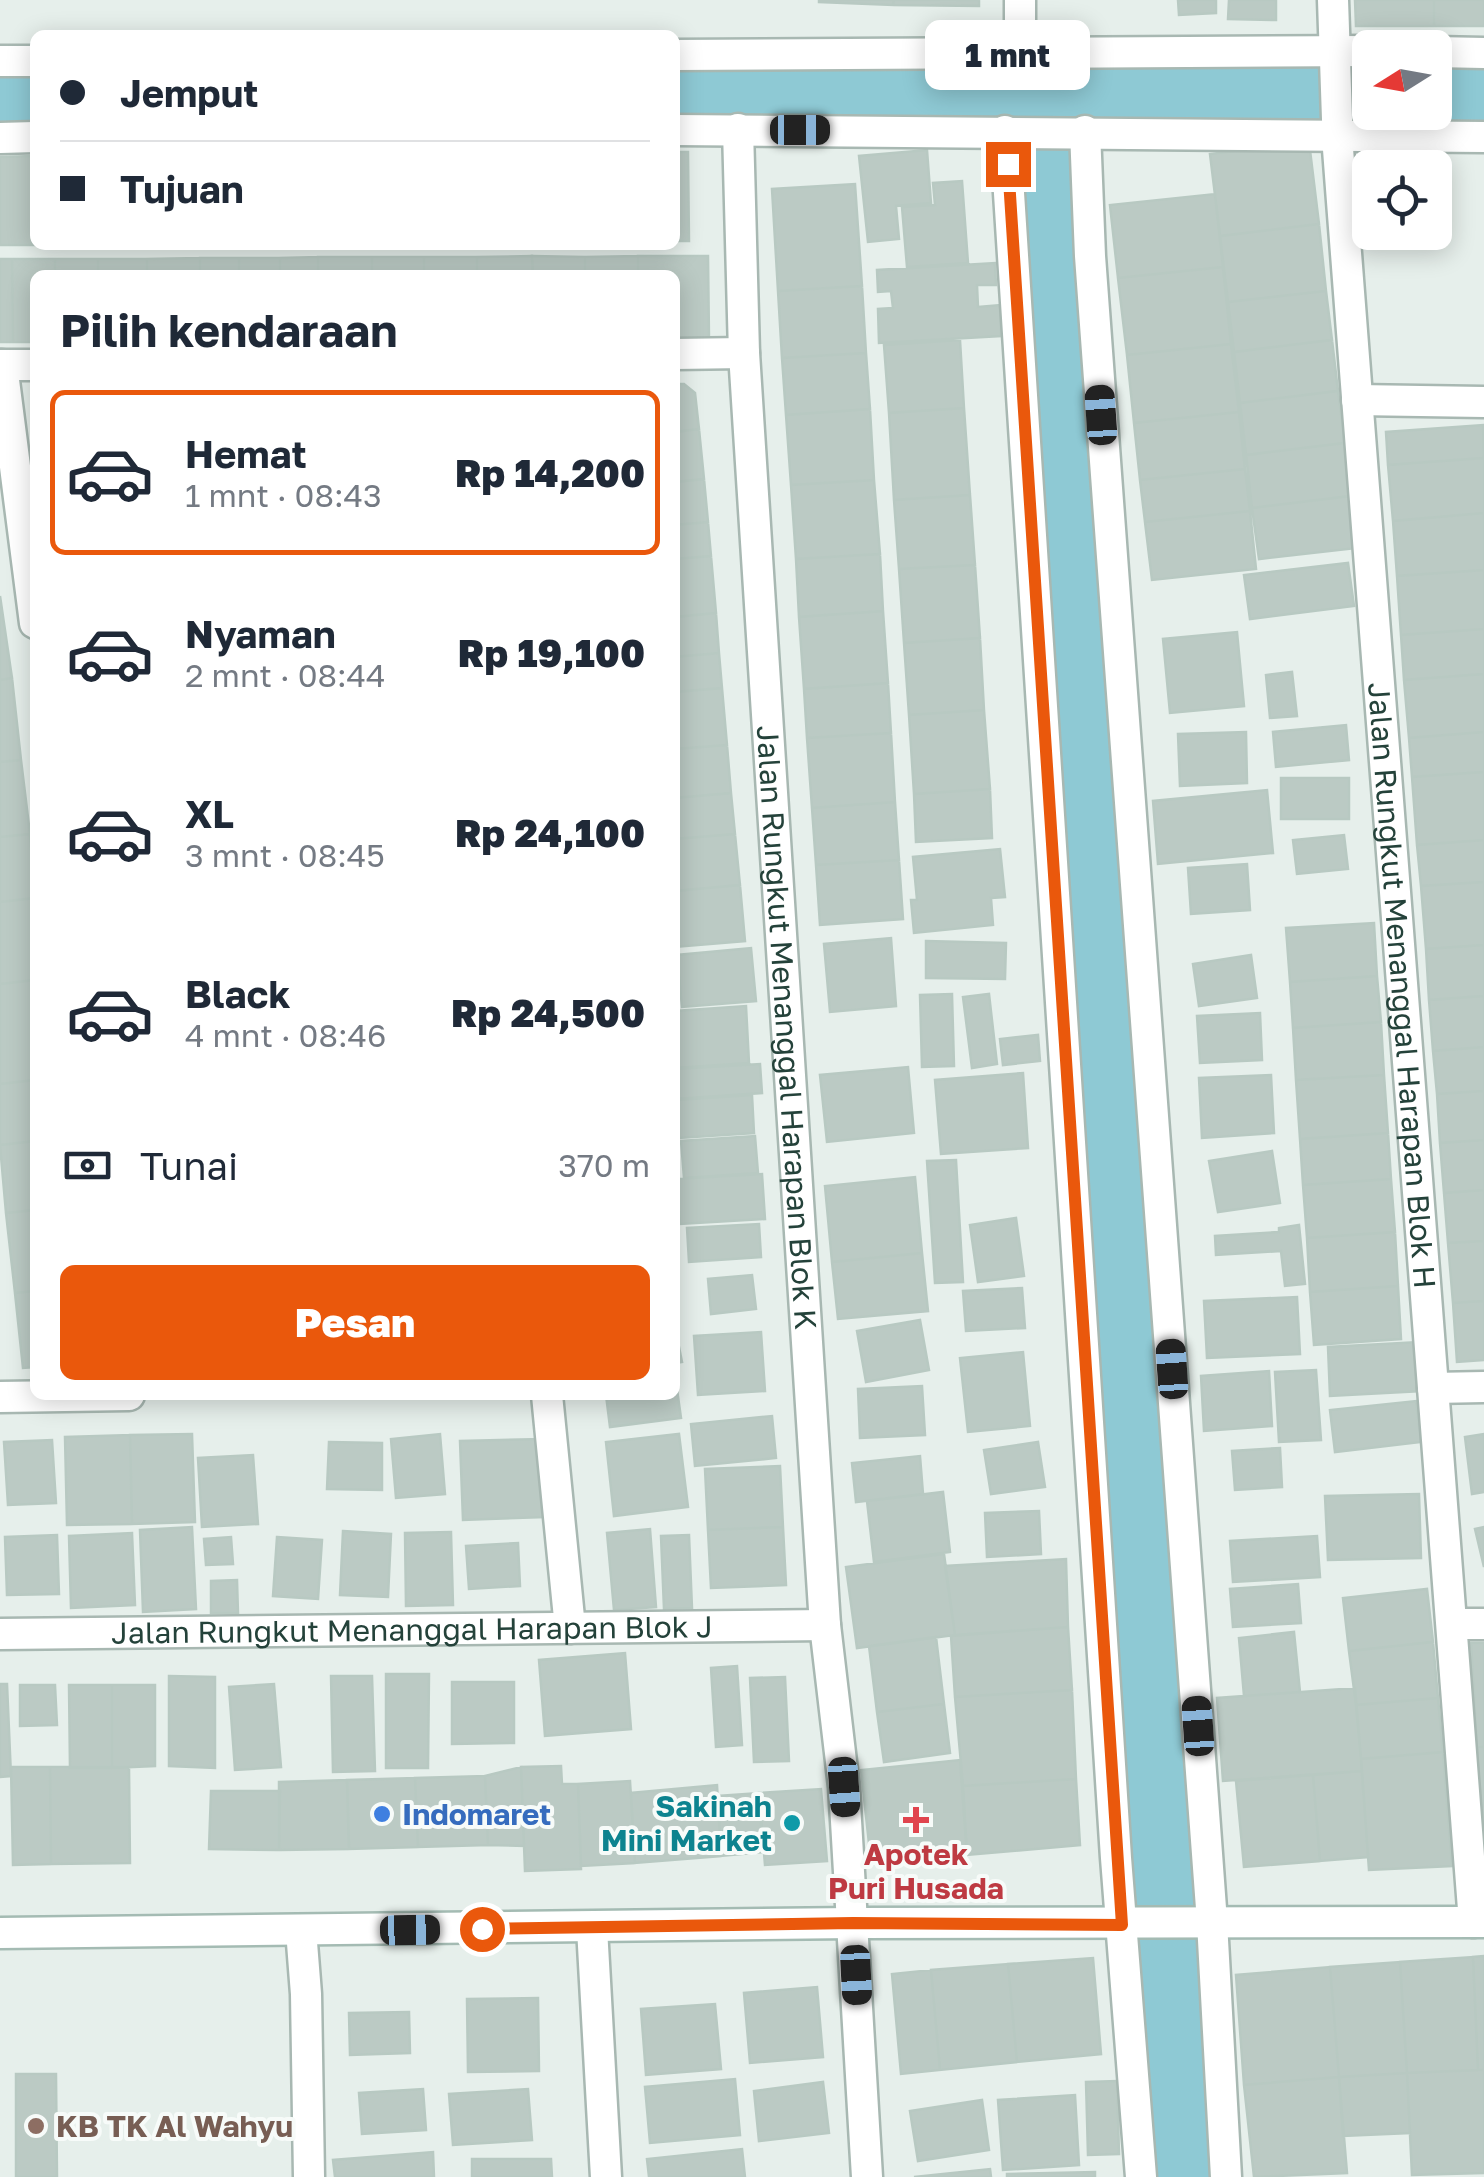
<!DOCTYPE html>
<html lang="id">
<head>
<meta charset="utf-8">
<style>
	body { margin:0; font-family:"Golos Text",sans-serif; background:#f6f6f7; color:#1f2937; height:100vh; display:flex; flex-direction:column; font-size:38px; white-space:nowrap }
	* { box-sizing:border-box; margin:0 }
	p { font-size:32px; color:#747a83 }
	.icon { flex:none; width:55px; height:55px; fill:none; stroke:currentColor; stroke-width:2; stroke-linecap:round; stroke-linejoin:round }
	.map { position:relative; flex:1; overflow:hidden }
	.details { position:absolute; left:30px; top:270px; width:650px; height:1130px; display:flex; flex-direction:column; background:#fff; border-radius:15px; box-shadow:0 5px 25px #0003 }
	.details>* { flex:none }
	.top-card { position:absolute; left:30px; top:30px; width:650px; height:220px; border-radius:15px; box-shadow:0 5px 25px #0003; display:grid; align-content:center; height:220px; padding:0 30px; background:#fff }
	.needle { width:65px; rotate:259deg }
	.tools { position:absolute; left:1352px; top:30px; display:grid; gap:20px }
	.tools a { display:grid; place-items:center; width:100px; height:100px; border-radius:15px; background:#fff; box-shadow:0 5px 25px #0003; font-size:50px }
	.end { position:absolute; width:45px; height:45px; margin:-22px; border:12px solid #ea580c; background:#fff; box-shadow:0 0 0 5px #fff }
	.from { border-radius:50% }
	.bubble { position:absolute; height:70px; border-radius:15px; background:#fff; box-shadow:0 5px 25px #0003; font-size:32px; font-weight:800; line-height:70px; text-align:center }
	.car { position:absolute; width:30px; height:60px; margin:-30px -15px; border-radius:12px; box-shadow:0 0 8px 2px #0007; background:linear-gradient(#222 24%,#8ab4d8 0 40%,#222 0 76%,#8ab4d8 0 86%,#222 0) }
	.top-card b { display:flex; align-items:center; gap:35px; height:95px; font-size:38px }
	.top-card b+b { border-top:2px solid #e0e1e3 }
	.top-card i { width:25px; height:25px; background:#1f2937 }
	ul { padding:0; list-style:none }
	li { display:flex; align-items:center; gap:30px; height:165px; margin:0 20px 15px; padding:0 10px; border:5px solid transparent; border-radius:15px }
	li div { flex:1 }
	li b { display:block; font-size:38px }
	li em { font-style:normal; font-weight:800 }
	li.selected { border-color:#ea580c }
	li>.icon { width:90px; height:90px; stroke-width:1.5 }
	h2 { padding:0 30px; font-size:45px; line-height:120px }
	.pay { display:flex; align-items:center; gap:25px; height:110px; padding:0 30px; font-size:38px }
	.pay p { margin-inline-start:auto }
	.button { display:flex; gap:20px; margin-top:auto; padding:20px 30px }
	.button a { flex:1; height:115px; border-radius:15px; background:#ea580c; color:#fff; font-size:40px; font-weight:800; line-height:115px; text-align:center }
	.map>svg:first-child { display:block }
	.lines { fill:none; stroke-linecap:round; stroke-linejoin:round }
	.river { stroke:#8ec9d4; stroke-width:80 }
	.building { fill:#bbcac4; stroke:#b8c9c2; stroke-width:2.5 }
	.street-casing { stroke:#a8b8b2; stroke-width:35 }
	.secondary-casing { stroke:#a4bbb3; stroke-width:35 }
	.street { stroke:#fff; stroke-width:30 }
	.secondary { stroke:#fff; stroke-width:30 }
	.route { stroke:#ea580c; stroke-width:12 }
	.shop-dot { fill:#3f7fe0; stroke:#f7fbf9; stroke-width:4 }
	.health-dot { fill:#e0444e; stroke:#f7fbf9; stroke-width:4 }
	.culture-dot { fill:#0f9aa8; stroke:#f7fbf9; stroke-width:4 }
	.education-dot { fill:#8d6e63; stroke:#f7fbf9; stroke-width:4 }
	.labels { text-anchor:middle; dominant-baseline:central; stroke-width:8; stroke-linejoin:round; paint-order:stroke }
	.street-label { font-size:30px; fill:#24423a; stroke:#f7fbf9 }
	.culture-label { font-size:30px; font-weight:bold; fill:#0d838f; stroke:#f7fbf9; text-anchor:end }
	.shop-label { font-size:30px; font-weight:bold; fill:#366cbe; stroke:#f7fbf9; text-anchor:start }
	.health-label { font-size:30px; font-weight:bold; fill:#be3a42; stroke:#f7fbf9 }
	.education-label { font-size:30px; font-weight:bold; fill:#785e54; stroke:#f7fbf9; text-anchor:start }
</style>
</head>
<body>
<div class="map">
<svg width="1484" height="2177" viewBox="0 0 1484 2177">
	<rect width="100%" height="100%" fill="#e6efeb"/>
	<g class="lines">
		<path class="river" d="M0 85H35
			M675 87 1370 88
			M1045 88 1185 2177
			M1435 88H1484"/>
	</g>
	<path class="building" d="M819 0H894L893 5 819 2Z
		M894 0H979V6L893 5Z
		M1178 0H1216V13L1179 15Z
		M1229 0H1276V20L1228 19Z
		M1355 0H1434V26H1356Z
		M1434 0H1484V26H1434Z
		M1309 142 1319 224 1220 236 1210 154Z
		M927 150 931 203 896 206 899 239 868 242 859 156Z
		M675 152H688L689 241H675Z
		M32 156 35 245H42H32Z
		M32 156V245H0V157Z
		M962 181 968 263 907 267 902 207 935 205 933 183Z
		M855 184 862 286 778 291 772 189Z
		M1215 194 1223 267 1118 278 1110 205Z
		M1319 224 1326 291 1228 302 1220 236Z
		M532 256 585 257V275H533Z
		M532 256 533 275H477V257Z
		M638 256H708L709 338H675V275H638Z
		M638 256V275H585V257Z
		M318 257H372V275H318Z
		M318 257V275H280V258Z
		M372 257H424V275H372Z
		M424 257H477V275H424Z
		M200 258H239V275H200Z
		M200 258V275H147V259Z
		M239 258H280V275H239Z
		M0 259H12L13 342H0Z
		M12 259H55V275H35V342H13Z
		M55 259H98V275H55Z
		M98 259H147V275H98Z
		M995 263 996 285H977L978 307 1000 305 1001 336 879 343 878 309 893 308 891 291 878 292 877 270Z
		M1223 267 1231 344 1127 355 1118 278Z
		M862 286 866 353 782 358 778 291Z
		M1326 291 1332 340 1234 352 1228 302Z
		M960 340 964 408 889 413 884 345Z
		M1332 340 1338 391 1240 403 1234 352Z
		M1231 344 1239 412 1134 423 1127 355Z
		M866 353 870 409 786 415 782 358Z
		M675 384H684L695 393 699 429 675 432Z
		M1338 391 1345 443 1246 455 1240 403Z
		M964 408 970 495 894 500 889 413Z
		M870 409 874 480 791 485 786 415Z
		M1239 412 1245 469 1140 480 1134 423Z
		M1483 425 1484 458 1388 465 1386 432Z
		M699 429 704 479 675 482V432Z
		M1345 443 1351 496 1252 508 1246 455Z
		M1484 458V513L1393 521 1388 465Z
		M1245 469 1250 511 1145 522 1140 480Z
		M704 479 708 522 675 525V482Z
		M874 480 880 554 796 559 791 485Z
		M970 495 975 565 899 569 894 500Z
		M1351 496 1357 548 1259 559 1252 508Z
		M1250 511 1256 569 1152 580 1145 522Z
		M1484 513V570L1397 576 1393 521Z
		M708 522 711 556 675 559V525Z
		M880 554 883 611 799 617 796 559Z
		M711 556 716 613 675 617V559Z
		M1348 563 1354 606 1250 619 1244 575Z
		M975 565 980 638 904 643 899 569Z
		M1484 570V629L1401 635 1397 576Z
		M0 596 12 678 0 680Z
		M883 611 888 683 804 689 799 617Z
		M716 613 719 653 675 657V617Z
		M1484 629V674L1404 680 1401 635Z
		M1237 632 1244 706 1170 713 1163 639Z
		M980 638 984 710 909 715 904 643Z
		M719 653 722 688 675 692V657Z
		M1292 672 1297 716 1270 718 1266 675Z
		M1484 674V732L1409 738 1404 680Z
		M12 678 21 760 0 762V680Z
		M888 683 891 733 807 738 804 689Z
		M722 688 727 745 675 749V692Z
		M984 710 990 789 914 794 909 715Z
		M1346 725 1349 760 1276 767 1273 732Z
		M1246 732 1247 783 1180 786 1178 734Z
		M1484 732V772L1412 777 1409 738Z
		M891 733 895 802 812 808 807 738Z
		M727 745 731 793 675 798V749Z
		M21 760 30 834 0 837V762Z
		M1484 772V840L1417 845 1412 777Z
		M1281 778H1349V819H1281Z
		M990 789 992 838 916 842 914 794Z
		M1267 790 1273 853 1158 864 1153 801Z
		M731 793 735 834 675 839V798Z
		M895 802 899 860 816 865 812 808Z
		M30 834 35 898 0 902V837Z
		M735 834 740 885 675 891V839Z
		M1344 835 1348 869 1297 874 1293 840Z
		M1484 840V882L1421 886 1417 845Z
		M1000 849 1005 897 991 898 993 925 914 933 911 900H917L913 857Z
		M899 860 903 919 820 925 816 865Z
		M1247 864 1250 910 1191 914 1188 868Z
		M1484 882V945L1426 949 1421 886Z
		M740 885 745 941 675 947V891Z
		M35 898V980L0 984V902Z
		M1374 923 1377 976 1290 982 1286 928Z
		M891 938 896 1006 830 1012 824 944Z
		M926 941 1006 943 1005 979 926 978Z
		M1484 945V996L1429 1000 1426 949Z
		M751 948 756 1001 682 1007 677 955Z
		M1251 955 1257 998 1199 1006 1193 964Z
		M1377 976 1381 1022 1293 1028 1290 982Z
		M35 980V1080L0 1084V984Z
		M952 994 954 1066 922 1067 920 995Z
		M989 994 997 1064 972 1068 963 997Z
		M1484 996V1047L1433 1051 1429 1000Z
		M746 1006 749 1063 675 1068V1011Z
		M1260 1013 1262 1060 1200 1063 1197 1016Z
		M1381 1022 1384 1075 1296 1080 1293 1028Z
		M1038 1035 1040 1061 1003 1065 1000 1039Z
		M1484 1047V1091L1437 1094 1433 1051Z
		M760 1064 762 1093 675 1099V1069Z
		M908 1067 914 1133 827 1142 820 1075Z
		M1023 1073 1028 1148 941 1154 935 1080Z
		M1271 1075 1274 1133 1202 1138 1199 1078Z
		M1384 1075 1388 1133 1300 1139 1296 1080Z
		M35 1080V1141L0 1145V1084Z
		M1484 1091V1140L1440 1143 1437 1094Z
		M752 1095 754 1133 679 1138 676 1100Z
		M1388 1133 1391 1179 1303 1185 1300 1139Z
		M755 1136 758 1173 684 1178 681 1141Z
		M1484 1140V1190L1444 1193 1440 1143Z
		M35 1141V1210L6 1213 0 1145Z
		M1272 1151 1280 1203 1218 1212 1209 1161Z
		M956 1160 963 1282 935 1283 927 1161Z
		M762 1174 765 1219 680 1224 676 1179Z
		M915 1177 922 1253 832 1262 825 1186Z
		M1391 1179 1395 1232 1307 1238 1303 1185Z
		M1484 1190V1241L1448 1243 1444 1193Z
		M35 1210V1291L15 1293 6 1213Z
		M1016 1218 1024 1276 978 1282 970 1225Z
		M759 1224 761 1257 689 1262 687 1228Z
		M1299 1225 1305 1284 1285 1286 1281 1251 1216 1255 1215 1236 1279 1232V1228Z
		M1395 1232 1398 1286 1310 1292 1307 1238Z
		M1484 1241V1301L1453 1303 1448 1243Z
		M922 1253 928 1311 838 1319 832 1262Z
		M752 1275 756 1309 711 1314 708 1279Z
		M1398 1286 1401 1339 1314 1345 1310 1292Z
		M1022 1288 1025 1328 966 1331 963 1291Z
		M35 1291V1367L23 1368 15 1293Z
		M1297 1297 1300 1354 1207 1358 1204 1301Z
		M1484 1301V1360L1457 1362 1453 1303Z
		M920 1320 929 1370 866 1382 857 1331Z
		M675 1327 682 1362 675 1363Z
		M761 1332 765 1391 698 1395 694 1336Z
		M1419 1342 1422 1391 1330 1396 1328 1347Z
		M1023 1352 1030 1426 968 1432 960 1358Z
		M1316 1370 1321 1440 1279 1442 1275 1372Z
		M1269 1371 1272 1426 1204 1431 1201 1376Z
		M675 1375 681 1418 610 1427 606 1395H675Z
		M922 1386 925 1435 860 1438 858 1389Z
		M1416 1401 1421 1442 1335 1452 1330 1410Z
		M772 1416 776 1458 695 1466 691 1424Z
		M192 1434 195 1522 132 1524 130 1435Z
		M440 1434 445 1494 396 1498 391 1439Z
		M679 1434 688 1507 614 1516 606 1442Z
		M1484 1434V1492L1472 1494 1465 1437Z
		M130 1435 132 1524 67 1525 65 1437Z
		M543 1439 545 1517 463 1520 460 1441Z
		M52 1440 56 1503 8 1505 4 1442Z
		M329 1442 382 1443V1490L327 1489Z
		M1038 1442 1045 1487 991 1494 984 1450Z
		M1280 1448 1282 1487 1235 1490 1232 1451Z
		M253 1455 258 1524 202 1527 198 1458Z
		M920 1456 923 1494 856 1502 852 1463Z
		M780 1466 783 1527 708 1530 705 1469Z
		M943 1492 950 1552 874 1562 867 1501Z
		M1419 1494 1421 1558 1328 1560 1325 1496Z
		M1039 1511 1041 1554 987 1557 985 1513Z
		M192 1527 196 1609 143 1612 140 1530Z
		M783 1527 786 1585 711 1588 708 1530Z
		M1484 1527V1567L1475 1529Z
		M650 1529 656 1607 614 1610 607 1533Z
		M343 1531 391 1534 388 1597 340 1595Z
		M451 1532 453 1605 406 1606 405 1533Z
		M132 1533 135 1605 71 1608 69 1536Z
		M57 1535 59 1594 7 1595 5 1537Z
		M689 1535 692 1608 664 1609 661 1536Z
		M1317 1536 1320 1577 1233 1582 1230 1541Z
		M231 1537 233 1564 206 1565 204 1539Z
		M277 1537 322 1540 318 1599 273 1596Z
		M518 1543 520 1586 469 1589 466 1546Z
		M944 1554 955 1635 857 1648 846 1567Z
		M1066 1559 1068 1627 955 1635 945 1566Z
		M237 1580 238 1613H211V1581Z
		M1298 1584 1301 1623 1233 1627 1230 1589Z
		M1427 1589 1433 1642 1349 1651 1343 1598Z
		M1068 1627 1072 1690 955 1697 951 1636Z
		M1294 1632 1300 1692 1244 1696 1239 1638Z
		M936 1637 944 1704 877 1712 869 1646Z
		M1433 1642 1438 1698 1356 1705 1349 1651Z
		M1471 1643H1484V1747H1477Z
		M625 1653 631 1729 545 1736 539 1660Z
		M737 1666 742 1745 716 1747 711 1668Z
		M386 1674H429L428 1768H386Z
		M169 1676 215 1677V1768L169 1766Z
		M331 1676H372L375 1771 333 1772Z
		M785 1677 789 1761 754 1762 750 1678Z
		M452 1682H514V1743L452 1744Z
		M0 1684H7L11 1776 0 1777Z
		M274 1684 281 1767 235 1770 229 1687Z
		M20 1685H55L57 1725 20 1726Z
		M69 1685H112V1768H70Z
		M112 1685H155V1766L112 1768Z
		M1355 1688 1362 1771 1223 1781 1217 1698Z
		M1072 1690 1076 1779 963 1786 955 1697Z
		M1438 1698 1443 1752 1361 1759 1356 1705Z
		M944 1704 950 1753 884 1762 877 1712Z
		M1477 1747H1484V1847H1482Z
		M1443 1752 1452 1866 1369 1870 1361 1759Z
		M960 1760 967 1855 871 1862 861 1770Z
		M561 1766 562 1784H578L581 1869 525 1871 521 1767Z
		M11 1767H50L51 1864 13 1865Z
		M50 1767H129L130 1863 51 1864Z
		M521 1767 524 1846 488 1845 485 1776Z
		M1362 1771 1368 1857 1320 1861 1313 1775Z
		M1313 1775 1320 1861 1244 1867 1236 1781Z
		M485 1776 488 1845 418 1847 415 1778Z
		M415 1778 418 1847 349 1849 347 1780Z
		M1076 1779 1080 1845 967 1855 963 1786Z
		M347 1780 349 1849 279 1850V1782Z
		M630 1781 635 1863 581 1866 578 1784Z
		M717 1785 721 1856 635 1863 631 1793Z
		M821 1789 827 1861 765 1865 759 1793Z
		M211 1791H280L279 1850 209 1849Z
		M759 1793 763 1852 721 1856 718 1796Z
		M1484 1956V2070H1478L1473 1957Z
		M1473 1957 1478 2070 1407 2073 1400 1962Z
		M1093 1958 1101 2054 1017 2062 1008 1964Z
		M1400 1962 1407 2073 1339 2077 1330 1967Z
		M1008 1964 1017 2062 940 2070 931 1970Z
		M1330 1967 1339 2077 1244 2085 1236 1975Z
		M931 1970 940 2070 901 2074 892 1974Z
		M817 1987 823 2057 750 2063 744 1993Z
		M538 1998 539 2071 468 2072 467 1999Z
		M715 2004 721 2069 646 2075 641 2009Z
		M409 2012 410 2053 350 2055 349 2013Z
		M1478 2070H1484V2173L1412 2175 1407 2073Z
		M1407 2073 1410 2133 1343 2136 1339 2077Z
		M16 2074H56L57 2177H16Z
		M1339 2077 1347 2173 1254 2177 1244 2085Z
		M735 2079 740 2135 650 2143 645 2087Z
		M1117 2081 1119 2154 1088 2155 1086 2082Z
		M823 2082 829 2133 759 2141 754 2091Z
		M423 2089 426 2130 362 2134 359 2093Z
		M528 2089 532 2140 453 2145 449 2094Z
		M1075 2095 1079 2165 1003 2170 998 2100Z
		M982 2100 989 2150 918 2161 910 2111Z
		M742 2149 745 2177H649L647 2159Z
		M433 2152 434 2177H335L333 2160Z
		M472 2159H551L552 2177H472Z
		M990 2169 991 2177H914Z
		M1095 2172V2177H1007V2174Z"/>
	<g class="lines">
		<defs>
			<g id="street">
				<path d="M1020 0V52"/>
				<path id="s1" d="M1333 0 1338 149 1474 1922"/>
				<path d="M1435 52 1484 53"/>
				<path d="M675 55 1370 51"/>
				<path d="M0 61H35"/>
				<path id="s2" d="M738 129 744 353 825 1625 844 1787 867 2177"/>
				<path d="M675 130 1484 137"/>
				<path d="M1005 131 1116 1858 1141 2177"/>
				<path d="M1085 131 1090 256 1212 1922 1226 2177"/>
				<path d="M0 138 35 137"/>
				<path d="M675 354 744 353"/>
				<path d="M0 365H35"/>
				<path d="M2 365 35 623"/>
				<path d="M1357 400 1484 402"/>
				<path d="M1433 1388 1484 1387"/>
				<path d="M547 1395 570 1628"/>
				<path d="M0 1397 129 1395"/>
				<path d="M1452 1624H1484"/>
				<path id="s3" d="M0 1634 825 1625"/>
				<path d="M592 1928 606 2177"/>
				<path d="M301 1930 306 1994 309 2177"/>
			</g>
			<path id="secondary" d="M0 1933 853 1923 1484 1922"/>
		</defs>
		<use href="#street" class="street-casing"/>
		<use href="#secondary" class="secondary-casing"/>
		<use href="#street" class="street"/>
		<use href="#secondary" class="secondary"/>
	</g>
	<g class="lines">
		<path class="route" d="M482 1929 853 1923 1122 1925 1008 164"/>
	</g>
	<circle class="shop-dot" cx="382" cy="1814" r="10"/>
	<path class="health-dot" d="M911 1805h10v10h10v10h-10v10h-10v-10h-10v-10h10z"/>
	<circle class="culture-dot" cx="792" cy="1823" r="10"/>
	<circle class="education-dot" cx="36" cy="2126" r="10"/>
	<g class="labels">
		<g class="street-label">
			<text stroke="none"><textPath href="#s1" startOffset="988">Jalan Rungkut Menanggal Harapan Blok H</textPath></text>
			<text stroke="none"><textPath href="#s2" startOffset="900">Jalan Rungkut Menanggal Harapan Blok K</textPath></text>
			<text stroke="none"><textPath href="#s3" startOffset="412">Jalan Rungkut Menanggal Harapan Blok J</textPath></text>
		</g>
		<g class="culture-label">
			<text x="772" y="1806">Sakinah<tspan x="772" dy="34">Mini Market</tspan></text>
		</g>
		<g class="shop-label">
			<text x="402" y="1814">Indomaret</text>
		</g>
		<g class="health-label">
			<text x="916" y="1854">Apotek<tspan x="916" dy="34">Puri Husada</tspan></text>
		</g>
		<g class="education-label">
			<text x="56" y="2126">KB TK Al Wahyu</text>
		</g>
	</g>
</svg>
<div class="tools">
<a><svg class="needle" viewBox="-14 -14 28 28"><path d="M0-13l5 13h-10z" fill="#e53935"/><path d="M0 13l5-13h-10z" fill="#747a83"/></svg></a>
<a><svg class="icon" aria-label="locate" viewBox="0 0 24 24"><circle cx="12" cy="12" r="6"/><path d="M12 2v4M12 18v4M2 12h4M18 12h4"/></svg></a>
</div>
<i class="end from" style="left:482px;top:1929px"></i>
<i class="end" style="left:1008px;top:164px"></i>
<div class="bubble" style="left:925px;top:20px;width:165px">1 mnt</div>
<i class="car" style="left:800px;top:130px;rotate:90deg"></i>
<i class="car" style="left:1101px;top:415px;rotate:356deg"></i>
<i class="car" style="left:1172px;top:1369px;rotate:356deg"></i>
<i class="car" style="left:1198px;top:1726px;rotate:356deg"></i>
<i class="car" style="left:844px;top:1787px;rotate:176deg"></i>
<i class="car" style="left:410px;top:1930px;rotate:89deg"></i>
<i class="car" style="left:856px;top:1975px;rotate:177deg"></i>
<div class="top-card">
<b><i class="from"></i>Jemput</b>
<b><i></i>Tujuan</b>
</div>
<section class="details">
<h2>Pilih kendaraan</h2>
<ul>
<li class="selected"><svg class="icon" aria-label="car" viewBox="0 0 24 24"><path d="M5 17H2v-5l4-1 3-4h7l3 4 3 1v5h-3M9 17h6M6 11h13"/><circle cx="7" cy="17" r="2"/><circle cx="17" cy="17" r="2"/></svg><div><b>Hemat</b><p>1 mnt · 08:43</p></div><em>Rp 14,200</em></li>
<li><svg class="icon" aria-label="car" viewBox="0 0 24 24"><path d="M5 17H2v-5l4-1 3-4h7l3 4 3 1v5h-3M9 17h6M6 11h13"/><circle cx="7" cy="17" r="2"/><circle cx="17" cy="17" r="2"/></svg><div><b>Nyaman</b><p>2 mnt · 08:44</p></div><em>Rp 19,100</em></li>
<li><svg class="icon" aria-label="car" viewBox="0 0 24 24"><path d="M5 17H2v-5l4-1 3-4h7l3 4 3 1v5h-3M9 17h6M6 11h13"/><circle cx="7" cy="17" r="2"/><circle cx="17" cy="17" r="2"/></svg><div><b>XL</b><p>3 mnt · 08:45</p></div><em>Rp 24,100</em></li>
<li><svg class="icon" aria-label="car" viewBox="0 0 24 24"><path d="M5 17H2v-5l4-1 3-4h7l3 4 3 1v5h-3M9 17h6M6 11h13"/><circle cx="7" cy="17" r="2"/><circle cx="17" cy="17" r="2"/></svg><div><b>Black</b><p>4 mnt · 08:46</p></div><em>Rp 24,500</em></li>
</ul>
<div class="pay"><svg class="icon" aria-label="cash" viewBox="0 0 24 24"><path d="M3 7h18v10H3z"/><circle cx="12" cy="12" r="2"/></svg>Tunai<p>370 m</p></div>
<div class="button"><a>Pesan</a></div>
</section>
</div>
</body>
</html>
